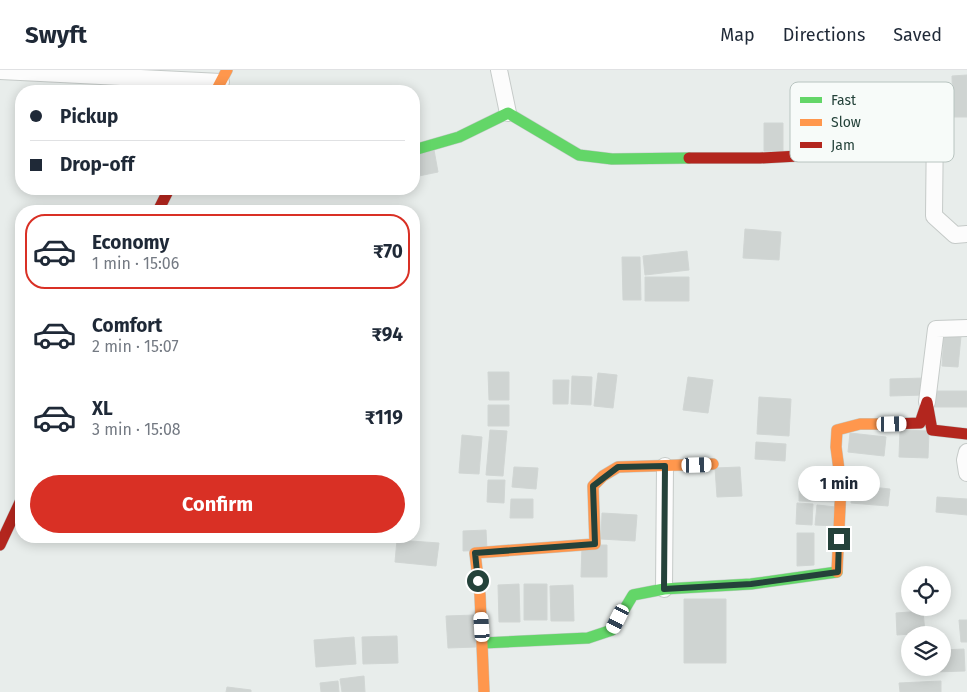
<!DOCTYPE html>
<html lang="en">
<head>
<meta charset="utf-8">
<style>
	body { margin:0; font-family:"Fira Sans",sans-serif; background:#f2f2f3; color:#1f2937; height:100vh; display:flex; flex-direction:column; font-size:19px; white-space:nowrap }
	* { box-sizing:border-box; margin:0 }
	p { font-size:16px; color:#747a83 }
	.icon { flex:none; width:28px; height:28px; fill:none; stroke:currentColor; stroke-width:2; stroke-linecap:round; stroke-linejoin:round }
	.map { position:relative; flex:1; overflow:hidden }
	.details { position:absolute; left:15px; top:135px; width:405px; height:338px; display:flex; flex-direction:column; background:#fff; border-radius:20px; box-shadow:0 2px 12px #0003 }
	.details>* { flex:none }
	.top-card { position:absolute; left:15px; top:15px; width:405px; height:110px; border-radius:20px; box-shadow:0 2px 12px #0003; display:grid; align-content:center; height:110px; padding:0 15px; background:#fff }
	.buttons { position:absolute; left:901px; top:496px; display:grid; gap:10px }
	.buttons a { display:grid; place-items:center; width:50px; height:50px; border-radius:50%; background:#fff; box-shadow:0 2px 12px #0003; font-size:25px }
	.end { position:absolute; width:22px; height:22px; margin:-11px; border:6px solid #24423a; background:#fff; box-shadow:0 0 0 2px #fff }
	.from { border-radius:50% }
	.bubble { position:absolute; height:35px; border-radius:18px; background:#fff; box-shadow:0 2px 12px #0003; font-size:16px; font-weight:700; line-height:35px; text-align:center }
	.car { position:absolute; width:15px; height:30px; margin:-15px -8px; border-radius:6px; box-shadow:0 0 4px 1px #0007; background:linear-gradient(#fff 24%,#345 0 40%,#fff 0 76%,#345 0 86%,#fff 0) }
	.top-card b { display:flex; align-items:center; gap:18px; height:48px; font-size:19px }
	.top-card b+b { border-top:1px solid #e0e1e3 }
	.top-card i { width:12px; height:12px; background:#1f2937 }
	ul { padding:9px 0 0; list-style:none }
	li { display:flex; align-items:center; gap:15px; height:75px; margin:0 10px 8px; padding:0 5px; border:2px solid transparent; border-radius:20px }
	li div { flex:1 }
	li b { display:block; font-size:19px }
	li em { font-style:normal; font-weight:700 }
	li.active { border-color:#d93025 }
	li>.icon { width:45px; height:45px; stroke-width:1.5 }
	.button { display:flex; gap:10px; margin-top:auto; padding:10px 15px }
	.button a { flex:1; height:58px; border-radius:30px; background:#d93025; color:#fff; font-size:20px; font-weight:700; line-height:58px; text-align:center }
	header { display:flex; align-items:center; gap:30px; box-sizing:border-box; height:70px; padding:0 25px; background:#fff; border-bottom:1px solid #e0e1e3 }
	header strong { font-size:24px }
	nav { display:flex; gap:28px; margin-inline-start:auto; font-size:18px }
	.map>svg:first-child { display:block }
	.building { fill:#cfd4d2; stroke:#d1d6d4 }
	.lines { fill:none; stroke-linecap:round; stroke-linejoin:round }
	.street-casing { stroke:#c5cac8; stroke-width:18 }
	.fast-casing { stroke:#c3cbc8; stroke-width:12 }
	.slow-casing { stroke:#c3cbc8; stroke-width:12 }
	.jam-casing { stroke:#c3cbc8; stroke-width:12 }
	.street { stroke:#fcfcfc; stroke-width:16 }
	.fast { stroke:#63d668; stroke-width:11 }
	.slow { stroke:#ff974d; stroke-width:11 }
	.jam { stroke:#b3261e; stroke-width:11 }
	.route { stroke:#24423a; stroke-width:6 }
	.key { fill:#f7fbf9; stroke:#b8c4c0; stroke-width:1 }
	.key-label { font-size:14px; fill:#24423a }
</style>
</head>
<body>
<header>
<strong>Swyft</strong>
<nav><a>Map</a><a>Directions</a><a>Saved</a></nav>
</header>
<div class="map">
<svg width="967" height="622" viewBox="0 0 967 622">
	<rect width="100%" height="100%" fill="#e8edeb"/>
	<path class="building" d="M967 5V47H953L952 6Z
		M764 53H783V81H764Z
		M434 80 438 102 414 107V84Z
		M745 159 781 162 779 190 743 188Z
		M687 181 689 200 645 205 643 186Z
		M622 187H640L641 230H623Z
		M645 207H689V231H645Z
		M944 265 961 266 958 297 942 296Z
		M488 302H509V330H489Z
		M598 303 617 305 613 338 594 336Z
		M572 306 592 307 591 335 571 334Z
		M688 307 713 310 708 343 683 340Z
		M924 308V325L890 326V309Z
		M553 310H569L568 334H553Z
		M932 321H967V337H932Z
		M759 327 791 329 789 366 757 364Z
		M488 335H509V356H488Z
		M490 360 507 361 503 406 486 405Z
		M900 360 929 361 928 388 899 387Z
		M850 363 886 367 884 386 848 382Z
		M462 365 482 367 479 404 459 403Z
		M756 372 786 374 785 391 755 389Z
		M514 397 538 398 536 419 512 417Z
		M740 397 742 426 717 427 715 398Z
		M488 410H505L504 433 487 432Z
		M799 410H837L836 432 799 431Z
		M853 415 890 419 888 436 851 433Z
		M937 427 967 429V445L936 442Z
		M511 429H533V448H510Z
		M414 433 419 434 416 464H414Z
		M797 433 813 434 812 455 796 454Z
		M817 435 836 437 834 456 815 455Z
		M602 443 637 445 635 471 601 469Z
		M486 460 487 480 463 481V461Z
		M797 463H814V495L797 496Z
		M397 470 439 473 436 496 395 492Z
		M582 475H607V507H581Z
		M519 514 520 552H499L498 515Z
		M524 514H547V550H524Z
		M573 515 574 551H551L550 516Z
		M684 529H726V593H684Z
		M923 541 925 563 897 565 896 543Z
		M475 545 476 577 448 578 446 546Z
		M959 550H967V572H961Z
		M397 566 398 593 363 594 362 567Z
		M354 567 356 594 316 597 314 570Z
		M964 579 965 601 933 602V598H942V580Z
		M364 606 365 622H342L340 609Z
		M338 611 339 622H321L320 613Z
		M941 611V622H900L899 613Z
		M227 617 251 620V622H226Z"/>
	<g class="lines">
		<defs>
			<path id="street" d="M499 0 508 43
				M0 1 221 12
				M935 50 934 146 955 165 967 164
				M927 332 936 259 967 258
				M967 382 965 390 967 403
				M664 519 665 396"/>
			<path id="fast" d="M414 80 459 67 508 43 579 85 612 89 689 88
				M483 573 588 568 612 560 633 525 664 519 751 514 837 502"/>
			<path id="slow" d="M216 21 227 0
				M837 502 841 415 836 377 837 360 860 354H890
				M484 622 480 525 475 483 595 474 593 416 603 406 618 397 713 394"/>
			<path id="jam" d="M689 88H760L835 84
				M158 141 169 119
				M890 354 920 353 927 332 932 360 967 364
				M0 475 21 430"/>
		</defs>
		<use href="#street" class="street-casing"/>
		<use href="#fast" class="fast-casing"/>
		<use href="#slow" class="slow-casing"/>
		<use href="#jam" class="jam-casing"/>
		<use href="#street" class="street"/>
		<use href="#fast" class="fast"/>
		<use href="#slow" class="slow"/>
		<use href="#jam" class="jam"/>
	</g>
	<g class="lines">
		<path class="route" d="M478 511 475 483 595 474 593 416 618 397 665 396 664 519 751 514 838 502 839 469"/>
	</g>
	<rect x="790" y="12" width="164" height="80" rx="8" class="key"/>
	<rect x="800" y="27" width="22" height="6" fill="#63d668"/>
	<rect x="800" y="49" width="22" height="7" fill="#ff974d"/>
	<rect x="800" y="72" width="22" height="6" fill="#b3261e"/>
	<g class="key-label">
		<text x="831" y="35">Fast</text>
		<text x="831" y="57">Slow</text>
		<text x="831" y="80">Jam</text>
	</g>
</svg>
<div class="buttons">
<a><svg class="icon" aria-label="locate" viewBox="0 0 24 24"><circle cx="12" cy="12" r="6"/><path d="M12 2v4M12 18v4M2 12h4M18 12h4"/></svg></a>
<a><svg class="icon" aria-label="layers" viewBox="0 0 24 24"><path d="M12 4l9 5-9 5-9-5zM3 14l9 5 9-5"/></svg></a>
</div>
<i class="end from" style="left:478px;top:511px"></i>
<i class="end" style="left:839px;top:469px"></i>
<div class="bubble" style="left:798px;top:396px;width:82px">1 min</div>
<i class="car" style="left:892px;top:354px;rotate:89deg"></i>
<i class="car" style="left:697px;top:395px;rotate:88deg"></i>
<i class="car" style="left:618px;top:549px;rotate:207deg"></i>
<i class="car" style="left:482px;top:557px;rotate:356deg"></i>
<div class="top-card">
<b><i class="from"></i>Pickup</b>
<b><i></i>Drop-off</b>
</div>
<section class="details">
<ul>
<li class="active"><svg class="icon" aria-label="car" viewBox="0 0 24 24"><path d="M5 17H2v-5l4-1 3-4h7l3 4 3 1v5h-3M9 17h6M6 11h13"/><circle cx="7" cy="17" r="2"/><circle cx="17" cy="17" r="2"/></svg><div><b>Economy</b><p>1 min · 15:06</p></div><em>₹70</em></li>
<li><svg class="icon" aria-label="car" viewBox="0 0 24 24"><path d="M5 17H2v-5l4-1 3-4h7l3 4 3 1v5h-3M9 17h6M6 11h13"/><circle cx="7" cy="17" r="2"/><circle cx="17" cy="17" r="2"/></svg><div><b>Comfort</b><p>2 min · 15:07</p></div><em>₹94</em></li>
<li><svg class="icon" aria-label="car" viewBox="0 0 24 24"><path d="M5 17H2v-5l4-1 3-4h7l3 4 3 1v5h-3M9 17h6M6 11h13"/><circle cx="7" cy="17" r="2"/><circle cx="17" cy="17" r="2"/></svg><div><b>XL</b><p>3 min · 15:08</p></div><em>₹119</em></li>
</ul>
<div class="button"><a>Confirm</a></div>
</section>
</div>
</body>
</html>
